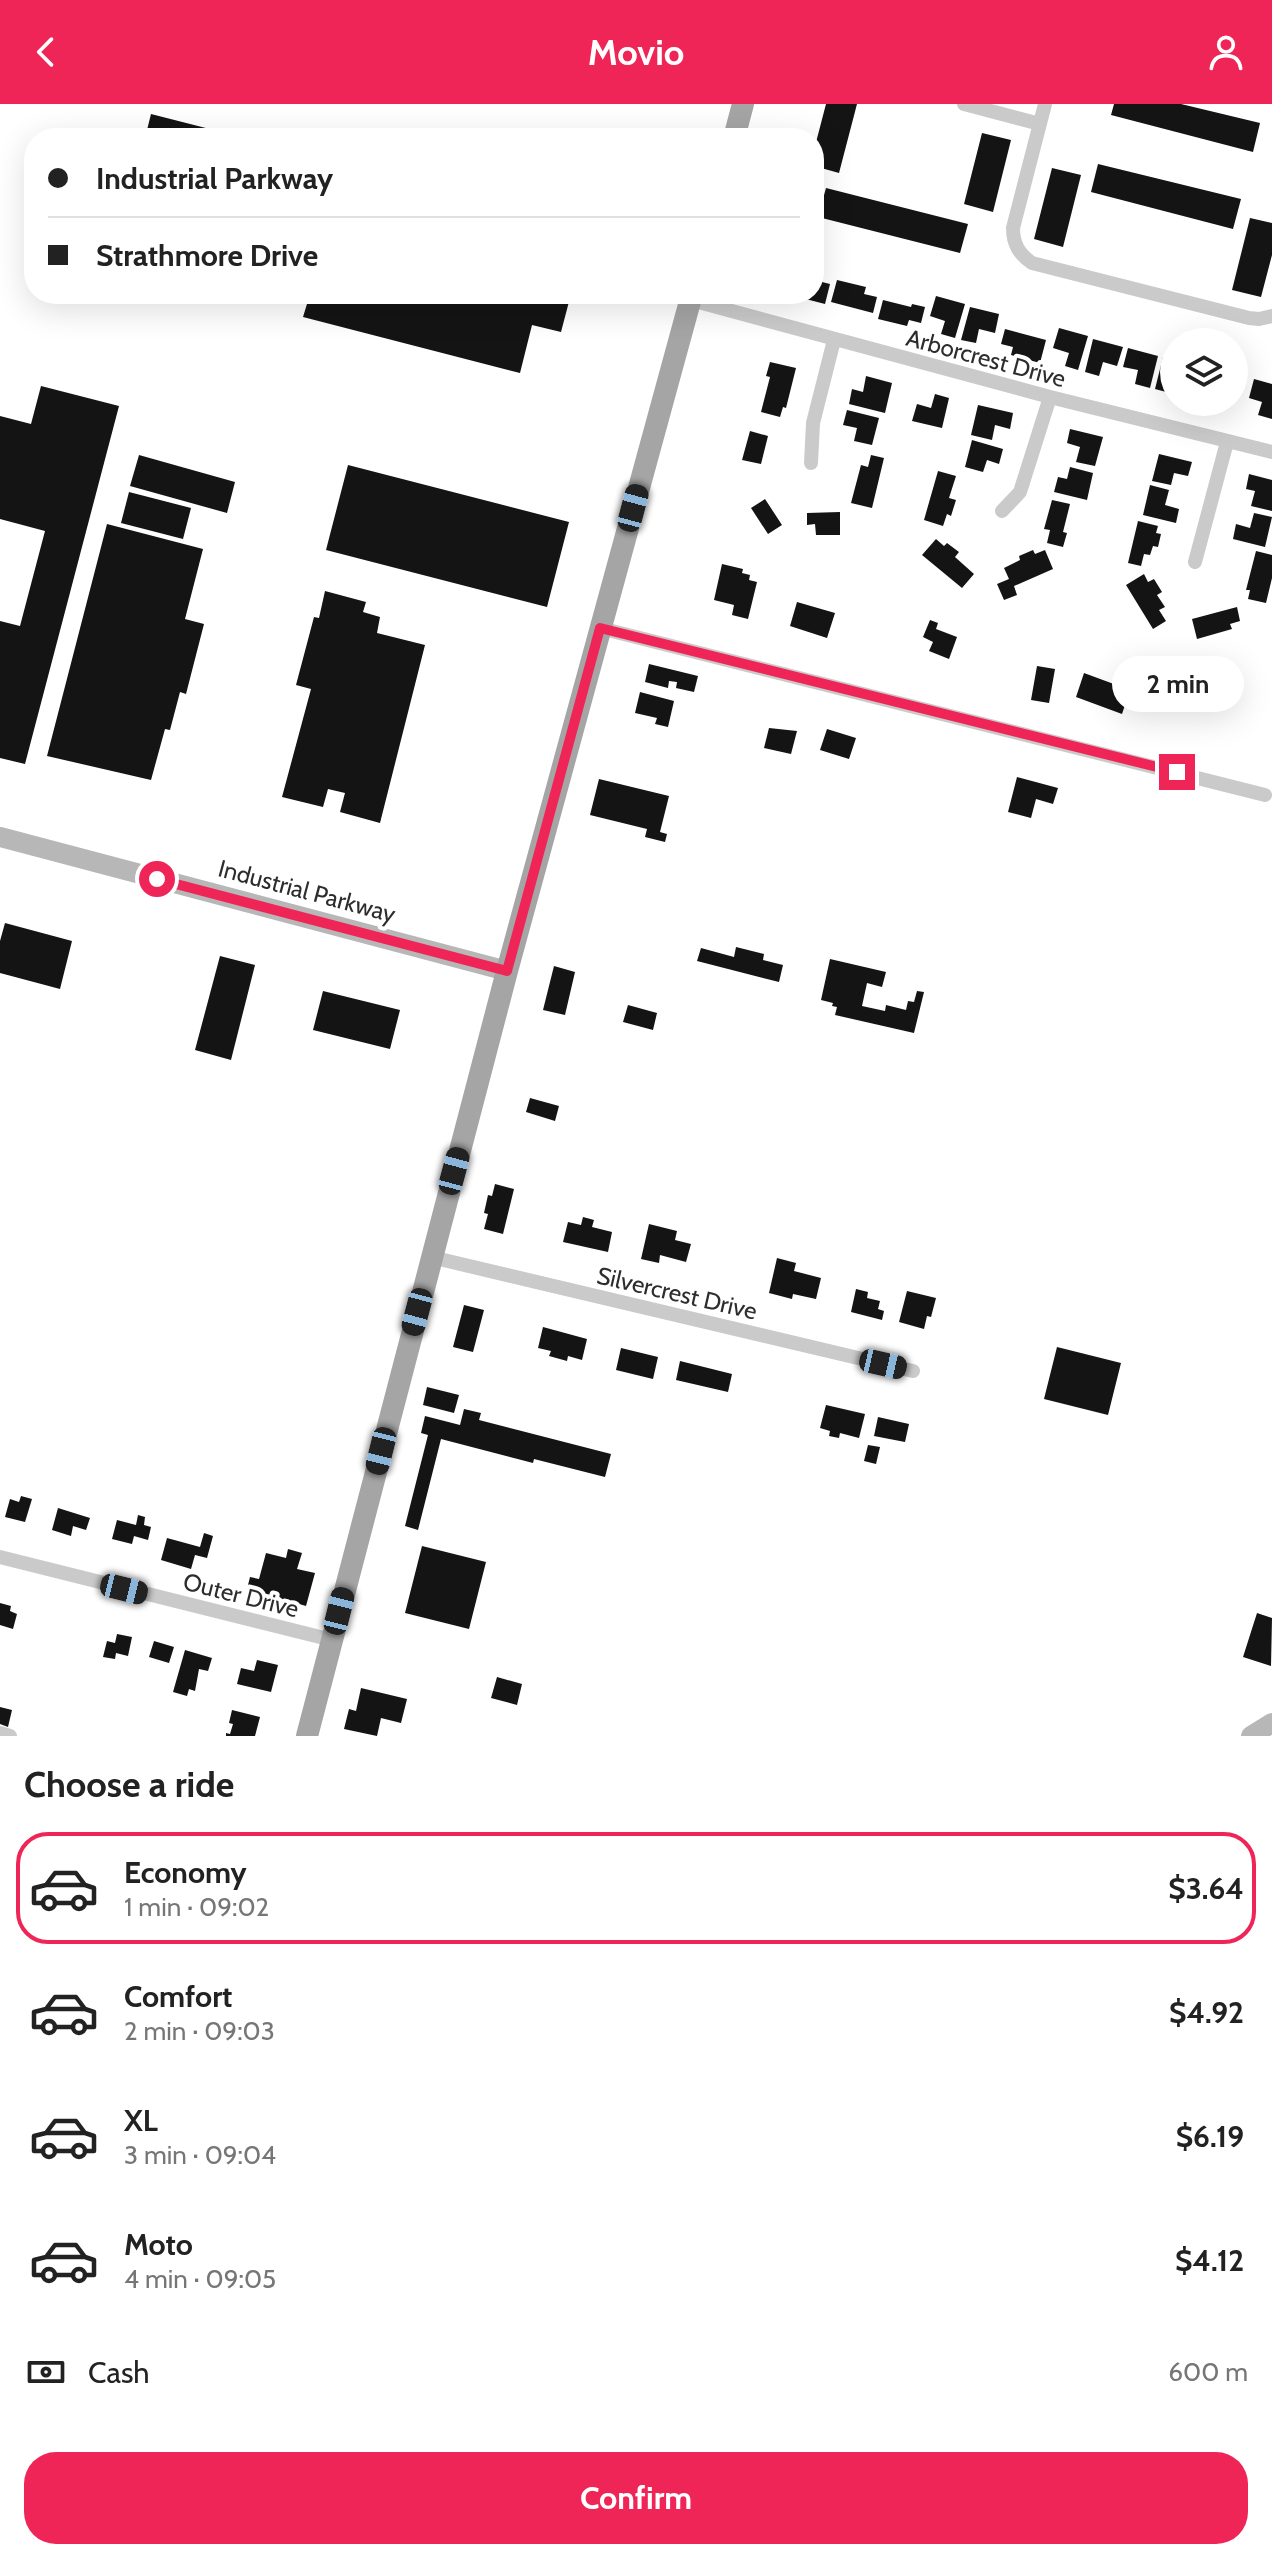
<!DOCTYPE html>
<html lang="en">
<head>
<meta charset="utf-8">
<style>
	body { margin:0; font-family:Cabin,sans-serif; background:#f6f6f6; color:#222; height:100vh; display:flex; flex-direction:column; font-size:30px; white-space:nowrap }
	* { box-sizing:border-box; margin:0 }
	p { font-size:26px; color:#767676 }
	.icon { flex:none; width:44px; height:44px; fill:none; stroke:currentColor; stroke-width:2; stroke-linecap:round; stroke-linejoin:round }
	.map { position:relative; height:1632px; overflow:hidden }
	.side { display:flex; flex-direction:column; background:#fff; flex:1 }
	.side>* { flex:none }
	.guide { position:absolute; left:24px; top:24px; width:800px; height:176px; border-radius:32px; box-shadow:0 8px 32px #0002; display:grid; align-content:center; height:176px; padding:0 24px; background:#fff }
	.tools { position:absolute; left:1160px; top:224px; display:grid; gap:16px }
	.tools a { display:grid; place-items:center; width:88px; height:88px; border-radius:50%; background:#fff; box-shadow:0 8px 32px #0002; font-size:40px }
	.end { position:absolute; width:36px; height:36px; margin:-18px; border:10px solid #ef2457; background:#fff; box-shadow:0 0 0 4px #fff }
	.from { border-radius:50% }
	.bubble { position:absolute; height:56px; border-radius:28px; background:#fff; box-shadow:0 8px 32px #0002; font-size:26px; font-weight:700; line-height:56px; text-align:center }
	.car { position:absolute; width:24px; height:48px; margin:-24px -12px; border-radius:10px; box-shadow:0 0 6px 2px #0007; background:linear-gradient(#222 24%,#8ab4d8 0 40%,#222 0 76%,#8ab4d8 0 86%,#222 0) }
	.guide b { display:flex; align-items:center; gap:28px; height:76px; font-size:30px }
	.guide b+b { border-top:2px solid #e0e0e0 }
	.guide i { width:20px; height:20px; background:#222 }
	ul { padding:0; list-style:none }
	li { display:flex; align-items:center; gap:24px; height:112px; margin:0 16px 12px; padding:0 8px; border:4px solid transparent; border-radius:32px }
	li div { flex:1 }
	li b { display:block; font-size:30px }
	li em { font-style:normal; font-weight:700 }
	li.on { border-color:#ef2457 }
	li>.icon { width:72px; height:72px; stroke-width:1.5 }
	h2 { padding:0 24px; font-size:36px; line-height:96px }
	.pay { display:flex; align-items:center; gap:20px; height:88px; padding:0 24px; font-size:30px }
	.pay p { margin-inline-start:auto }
	.action { display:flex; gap:16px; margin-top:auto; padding:16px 24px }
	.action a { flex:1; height:92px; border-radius:32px; background:#ef2457; color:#fff; font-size:32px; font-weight:700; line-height:92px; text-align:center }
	header { display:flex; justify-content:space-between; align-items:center; height:104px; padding:0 24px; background:#ef2457; color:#fff; font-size:36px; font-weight:700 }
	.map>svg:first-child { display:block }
	.building { fill:#141414 }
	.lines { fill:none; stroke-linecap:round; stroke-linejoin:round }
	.street { stroke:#cacaca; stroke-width:14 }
	.secondary { stroke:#b7b7b7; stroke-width:20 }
	.primary { stroke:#a5a5a5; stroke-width:22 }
	.route { stroke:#ef2457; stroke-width:10 }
	.labels { text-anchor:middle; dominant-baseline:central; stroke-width:8; stroke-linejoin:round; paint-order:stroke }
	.street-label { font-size:24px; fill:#2d2d2d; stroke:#fff }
</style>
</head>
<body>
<header><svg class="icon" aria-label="back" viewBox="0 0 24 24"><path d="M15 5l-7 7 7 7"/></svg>Movio<svg class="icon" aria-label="person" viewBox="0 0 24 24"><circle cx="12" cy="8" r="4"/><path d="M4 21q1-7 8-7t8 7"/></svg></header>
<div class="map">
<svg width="1272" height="1632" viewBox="0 0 1272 1632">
	<rect width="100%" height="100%" fill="#fff"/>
	<path class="building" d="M826 0H857L839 69 814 62V46Z
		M1114 0H1181L1260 19 1253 48 1111 11Z
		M151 10 241 33V34H145Z
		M982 29 1011 36 993 108 964 100Z
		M1098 60 1241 95 1233 125 1091 88Z
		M1052 64 1081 71 1063 143 1034 135Z
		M826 84 968 120 960 149 818 113Z
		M1250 114 1272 119V151L1261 193 1232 186Z
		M814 169 820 170 818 177 830 180 825 200 790 191 814 190Z
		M837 176 866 183 864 190 877 193 873 209 831 198Z
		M310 190H571L561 228 532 221 520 269 303 213Z
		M936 192 965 200 955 234 941 230 945 217 930 212Z
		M883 196 911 203 912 200 925 203 921 219 909 216 907 222 878 215Z
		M970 203 999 210 995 229 979 225 976 239 961 236Z
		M1059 224 1088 232 1078 266 1065 262 1069 249 1053 244Z
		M1005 225 1046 236 1040 259 1011 251 1013 243 1001 240Z
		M1093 235 1123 243 1117 262 1103 258 1099 272 1085 268Z
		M1128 244 1158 252 1150 284 1135 280 1138 266 1123 263Z
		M1163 253 1174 256V275L1170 289 1155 285Z
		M770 258 796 264 786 304 783 303 780 313 761 308 770 273 766 272Z
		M866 272 892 279 885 309 849 300 852 285 863 288Z
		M1254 275 1272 280V315L1258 311 1262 298 1249 294Z
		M41 282 119 302 25 660 0 654V517L20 522 45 427 0 415V312L31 320Z
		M935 290 949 294 942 324 912 317 917 300 931 304Z
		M978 301 1013 309 1010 325 995 321 992 336 971 331Z
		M847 306 879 314 872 341 854 337 857 324 843 321Z
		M1070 325 1103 333 1095 362 1076 358 1080 343 1067 339Z
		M750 327 768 332 761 360 742 356Z
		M972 336 1003 345 999 360 987 356 983 368 965 363Z
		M1159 350 1192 358 1188 372 1174 369 1171 381 1152 377Z
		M139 351 235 378 227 409 130 382Z
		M871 351 884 354 872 404 851 399 861 361 868 363Z
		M348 361 569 418 547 503 326 446Z
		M1070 363 1093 369 1087 396 1054 388 1058 373 1067 375Z
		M938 367 956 372 949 394 956 396 951 412 947 410 943 422 924 416Z
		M1249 370 1272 376V407L1251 402 1255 387 1246 385Z
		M1150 381 1169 386 1165 401 1179 405 1176 419 1143 411Z
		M129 388 191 404 183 435 121 419Z
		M765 395 782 421 768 430 751 404Z
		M1052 396 1070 400 1063 428 1067 429 1063 443 1047 439 1050 426 1044 425Z
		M840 408V431H816L815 420 807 421V409Z
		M1254 409 1272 413 1265 443 1233 435 1236 420 1250 424Z
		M1138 417 1158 422 1156 429 1161 430 1158 443 1153 442 1150 451 1144 450 1141 462 1128 459Z
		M107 420 203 445 185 515 204 520 186 590 180 588 170 626 165 625 151 676 47 652Z
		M936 435 944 442 947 439 959 448 955 453 974 470 962 484 922 451Z
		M1033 446 1035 450 1045 446 1053 465 1014 482 1017 491 1004 496 997 480 1009 475 1004 464 1020 456 1019 452Z
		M1256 447 1272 451V474L1266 499 1248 495 1250 486H1246Z
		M722 460 743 465 742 469 750 471 749 476 757 478 748 515 732 511 734 501 714 496Z
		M1144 470 1148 478 1154 475 1162 488 1157 491 1165 503 1159 506 1166 517 1153 525 1126 481Z
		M325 487 366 498 363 508 380 513 377 529 425 541 380 719 340 708 345 689 328 685 323 703 282 693 311 585 296 581 314 513 319 514Z
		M797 498 835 509 827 534 790 522Z
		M1237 503 1240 517 1230 520 1232 525 1197 535 1192 515Z
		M930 516 938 519 936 525 957 533 949 555 929 547 933 538 923 533Z
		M649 560 698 572 694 588 676 584 677 578 669 577 668 584 645 578Z
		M1037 562 1055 565 1049 599 1031 596Z
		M1084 569 1130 586 1122 610 1076 593Z
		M640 588 674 597 668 623 655 620 657 614 635 609Z
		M769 624 797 627 791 650 764 644Z
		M827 625 856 634 849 655 820 646Z
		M1017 673 1058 684 1053 700 1036 695 1031 714 1008 708Z
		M599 675 669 692 660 728 667 730 665 738 645 733 647 725 590 711Z
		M5 819 72 837 60 885 0 869V837Z
		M736 843 764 850 763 856 783 861 779 878 697 857 701 844 734 853Z
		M220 852 255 861 231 956 195 946Z
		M830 855 886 868 882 883 867 879 862 902 885 907 886 901 906 906 908 897 914 898 917 887 924 888 914 929 835 911 837 903 832 902 833 899 821 896Z
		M554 862 575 868 565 911 543 906Z
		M323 887 400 906 390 945 313 926Z
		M628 901 657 909 653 926 623 918Z
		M530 994 559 1002 555 1017 526 1008Z
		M495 1080 514 1085 503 1130 484 1125 488 1110 484 1109 488 1091 492 1092Z
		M583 1113 594 1116 592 1123 612 1128 608 1148 563 1138 568 1118 581 1121Z
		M649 1120 677 1127 675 1136 691 1140 686 1158 660 1151 659 1159 641 1155Z
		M777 1154 796 1159 794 1167 821 1174 816 1195 793 1190 792 1195 769 1189Z
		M856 1185 868 1188 867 1194 880 1197 878 1205 884 1207 882 1216 851 1208Z
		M907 1187 936 1194 931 1213 927 1212 924 1225 899 1218Z
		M464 1201 484 1206 473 1248 453 1243Z
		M543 1223 587 1235 582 1256 568 1252 567 1257 549 1252 551 1247 538 1244Z
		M1057 1243 1121 1259 1108 1311 1044 1295Z
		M621 1244 658 1253 653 1275 616 1266Z
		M680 1257 732 1270 728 1288 676 1276Z
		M427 1283 459 1291 454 1309 423 1301Z
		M826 1301 865 1310 859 1334 840 1329 839 1334 829 1332 830 1327 820 1324Z
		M464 1305 481 1309 479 1316 611 1350 605 1373 534 1355 533 1359 441 1335 418 1426 405 1422 428 1331 421 1329 425 1312 460 1321Z
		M878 1313 909 1320 905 1338 874 1332Z
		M868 1341 880 1343 876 1360 864 1357Z
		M21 1392 32 1395 25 1418 5 1413 10 1395 19 1398Z
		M58 1404 90 1414 86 1426 73 1422 71 1432 52 1426Z
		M138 1411 145 1413 144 1421 151 1423 148 1436 134 1432 132 1440 112 1435 117 1416 136 1421Z
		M204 1429 213 1432 207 1454 195 1451 191 1465 161 1456 167 1434 200 1443Z
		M422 1442 486 1458 469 1525 405 1509Z
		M288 1445 302 1449 297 1465 315 1469 306 1502 247 1485 250 1473 259 1475 266 1449 286 1454Z
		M0 1499 11 1502 10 1507 17 1510 13 1525 0 1521Z
		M1257 1509 1272 1514 1271 1562 1243 1553Z
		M117 1530 132 1533 128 1552 116 1549 115 1555 103 1553 107 1537 115 1539Z
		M154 1537 174 1543 169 1559 149 1553Z
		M185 1546 212 1554 208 1567 199 1565 195 1587 189 1585 187 1592 173 1588Z
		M257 1556 278 1561 271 1588 237 1580 241 1564 254 1567Z
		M497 1573 522 1580 517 1601 491 1594Z
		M361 1584 407 1595 401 1619 381 1614 377 1632 344 1625 349 1605 356 1607Z
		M0 1603 12 1606 8 1623 0 1620Z
		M232 1606 260 1613 255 1632H226V1629L230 1630 233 1620 229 1619Z"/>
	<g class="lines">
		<path class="street" d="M964 0 1040 20
			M1045 0 1013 124C1013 140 1019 150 1032 159L1249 214 1259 215 1272 212
			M691 196 1050 293 1272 348
			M811 359 813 319 834 236
			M1002 407 1020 388 1050 293
			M1195 458 1227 338
			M600 524 1265 691
			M431 1153 913 1267
			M0 1453 332 1536
			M0 1629 10 1632"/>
		<path class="secondary" d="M0 733 507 867
			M1251 1632 1272 1619"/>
		<path class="primary" d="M734 34 743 0
			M307 1632 507 867 692 190"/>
	</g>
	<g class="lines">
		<path class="route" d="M157 775 507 867 600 524 1177 668"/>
	</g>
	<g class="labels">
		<g class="street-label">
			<text transform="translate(986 254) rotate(15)">Arborcrest Drive</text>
			<text transform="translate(307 787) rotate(15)">Industrial Parkway</text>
			<text transform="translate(677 1189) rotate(13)">Silvercrest Drive</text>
			<text transform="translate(241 1491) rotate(14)">Outer Drive</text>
		</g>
	</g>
</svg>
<div class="tools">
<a><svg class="icon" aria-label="layers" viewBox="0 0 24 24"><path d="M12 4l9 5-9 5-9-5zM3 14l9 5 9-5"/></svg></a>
</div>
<i class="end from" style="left:157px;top:775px"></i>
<i class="end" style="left:1177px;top:668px"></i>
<div class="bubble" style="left:1112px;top:552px;width:132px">2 min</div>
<i class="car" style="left:633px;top:404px;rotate:15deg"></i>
<i class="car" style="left:454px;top:1067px;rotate:15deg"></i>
<i class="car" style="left:417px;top:1208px;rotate:195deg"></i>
<i class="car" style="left:883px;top:1260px;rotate:103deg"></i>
<i class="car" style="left:381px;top:1347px;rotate:194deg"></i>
<i class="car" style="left:124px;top:1485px;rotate:104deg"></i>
<i class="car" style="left:339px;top:1507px;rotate:14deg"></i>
<div class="guide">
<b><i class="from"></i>Industrial Parkway</b>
<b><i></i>Strathmore Drive</b>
</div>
</div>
<section class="side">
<h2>Choose a ride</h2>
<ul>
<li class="on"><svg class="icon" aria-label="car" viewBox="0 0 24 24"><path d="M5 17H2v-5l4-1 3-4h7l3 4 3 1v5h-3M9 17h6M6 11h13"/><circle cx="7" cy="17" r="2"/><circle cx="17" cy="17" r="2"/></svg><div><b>Economy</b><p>1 min · 09:02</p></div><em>$3.64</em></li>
<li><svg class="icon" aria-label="car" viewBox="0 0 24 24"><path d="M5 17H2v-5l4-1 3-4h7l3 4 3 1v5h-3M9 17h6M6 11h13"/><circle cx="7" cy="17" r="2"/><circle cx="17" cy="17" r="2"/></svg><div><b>Comfort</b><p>2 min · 09:03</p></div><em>$4.92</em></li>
<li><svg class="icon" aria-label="car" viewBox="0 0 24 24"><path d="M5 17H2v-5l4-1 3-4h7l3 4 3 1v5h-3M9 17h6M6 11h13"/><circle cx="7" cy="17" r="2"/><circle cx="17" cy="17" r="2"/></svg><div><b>XL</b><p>3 min · 09:04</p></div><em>$6.19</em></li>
<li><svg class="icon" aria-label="car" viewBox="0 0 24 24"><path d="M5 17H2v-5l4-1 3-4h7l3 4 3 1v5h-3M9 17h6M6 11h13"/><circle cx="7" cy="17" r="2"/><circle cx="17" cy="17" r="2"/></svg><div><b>Moto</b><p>4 min · 09:05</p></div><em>$4.12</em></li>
</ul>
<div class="pay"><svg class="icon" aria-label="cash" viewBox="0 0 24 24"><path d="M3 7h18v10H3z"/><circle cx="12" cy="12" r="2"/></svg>Cash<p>600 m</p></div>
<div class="action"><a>Confirm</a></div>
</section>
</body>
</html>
